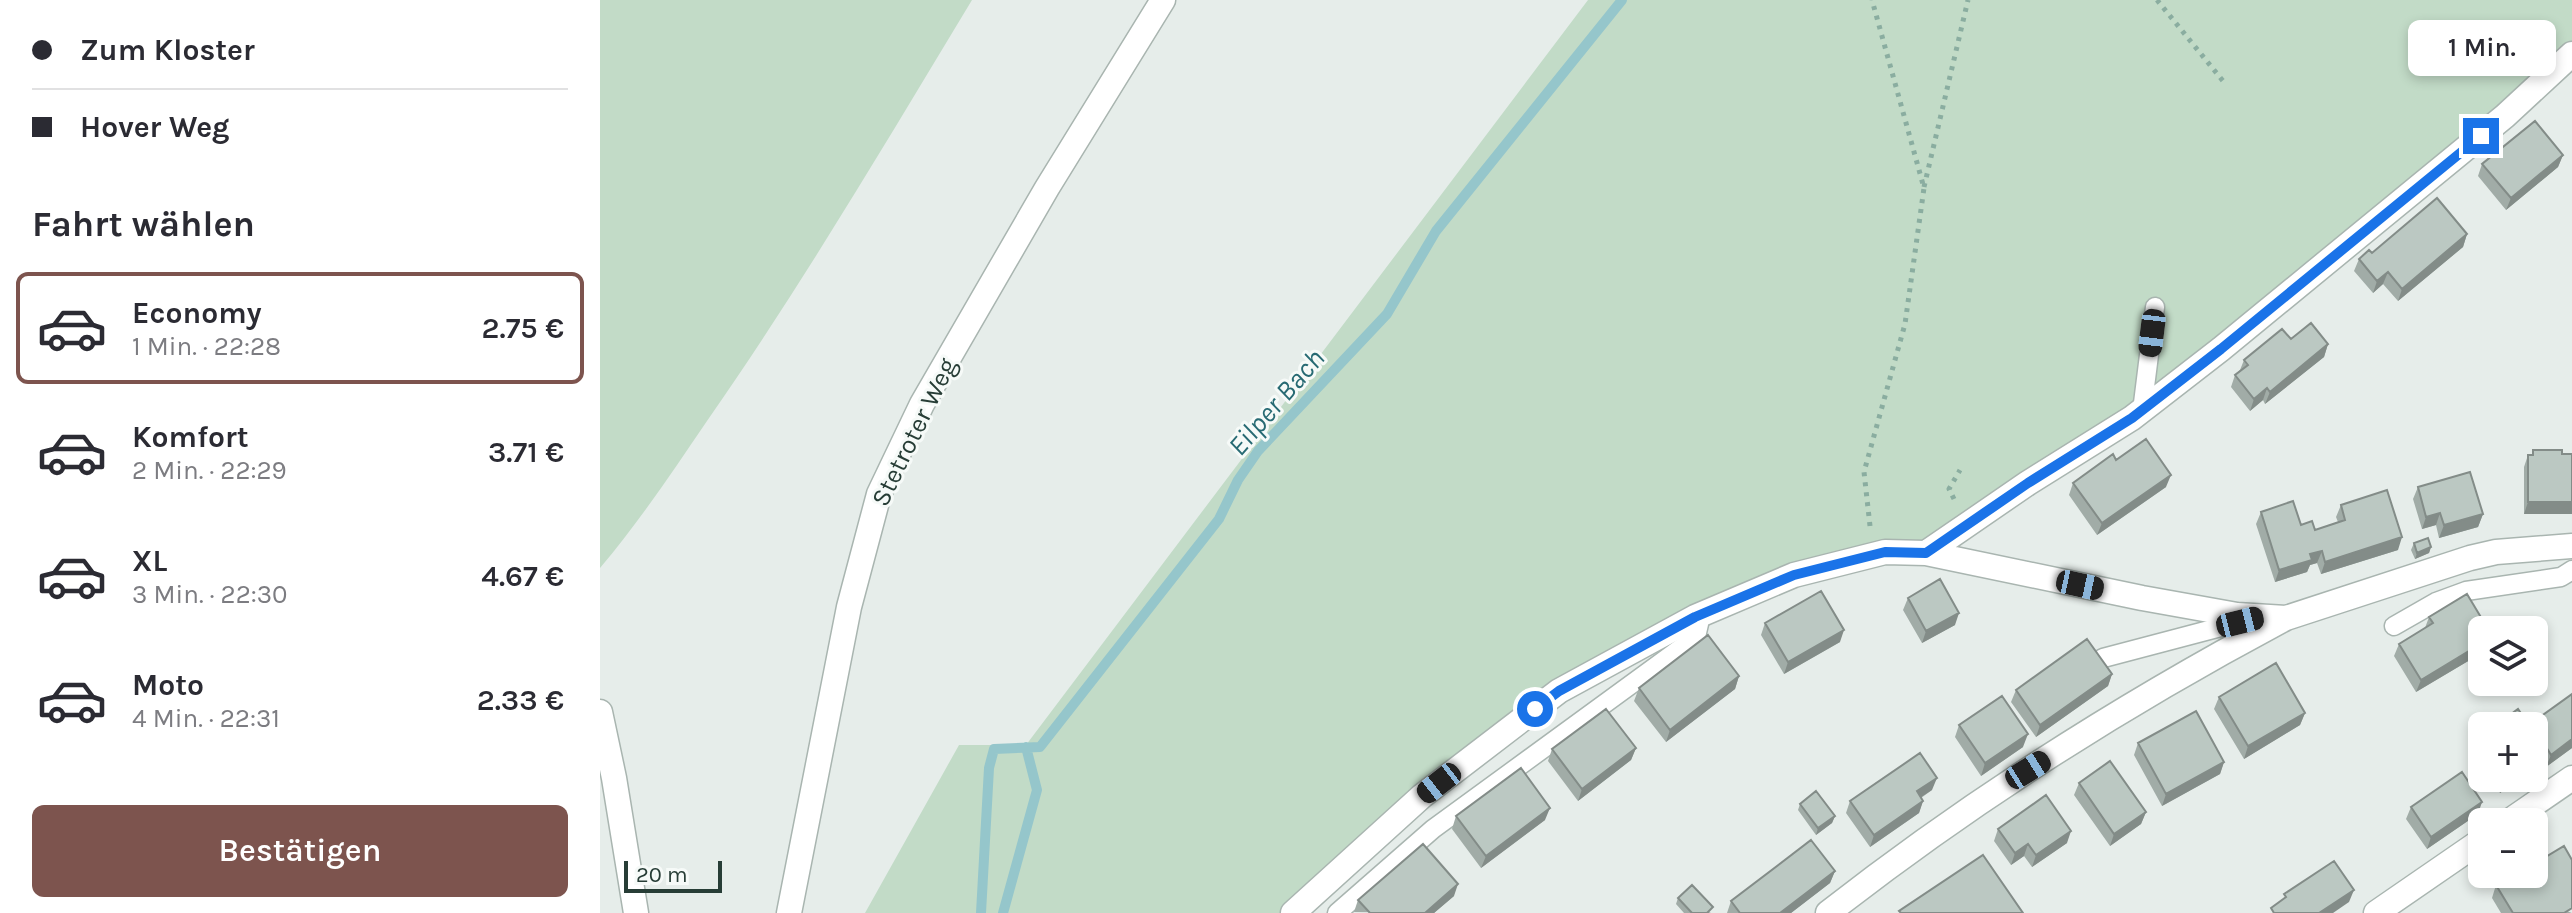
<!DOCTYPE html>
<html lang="de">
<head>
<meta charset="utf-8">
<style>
	body { margin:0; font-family:Karla,sans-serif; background:#f7f7f7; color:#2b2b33; height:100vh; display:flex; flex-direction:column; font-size:30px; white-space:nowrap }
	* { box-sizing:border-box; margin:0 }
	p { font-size:26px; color:#7c7c81 }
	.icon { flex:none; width:44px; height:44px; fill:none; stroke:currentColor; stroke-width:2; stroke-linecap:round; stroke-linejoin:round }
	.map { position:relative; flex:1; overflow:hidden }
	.details { display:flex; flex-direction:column; background:#fff; width:600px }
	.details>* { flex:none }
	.guide { display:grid; align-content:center; height:176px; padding:0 32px; background:#fff }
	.tools { position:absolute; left:1868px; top:616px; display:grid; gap:16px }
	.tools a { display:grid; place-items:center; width:80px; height:80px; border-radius:12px; background:#fff; box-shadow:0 4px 12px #0003; font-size:40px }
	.scale { position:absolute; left:24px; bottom:20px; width:98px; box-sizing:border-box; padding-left:8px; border:4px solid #273d36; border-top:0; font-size:22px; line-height:28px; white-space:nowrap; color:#273d36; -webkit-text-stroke:6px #f6faf8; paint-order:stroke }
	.end { position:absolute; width:36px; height:36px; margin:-18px; border:10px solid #1a73e8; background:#fff; box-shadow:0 0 0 4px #fff }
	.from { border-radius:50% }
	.bubble { position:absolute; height:56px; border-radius:12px; background:#fff; box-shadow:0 4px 12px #0003; font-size:26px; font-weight:600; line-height:56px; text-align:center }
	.car { position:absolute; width:24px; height:48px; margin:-24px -12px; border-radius:10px; box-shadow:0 0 6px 2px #0007; background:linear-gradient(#222 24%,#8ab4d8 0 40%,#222 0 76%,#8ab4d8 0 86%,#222 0) }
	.guide b { display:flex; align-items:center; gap:28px; height:76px; font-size:30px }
	.guide b+b { border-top:2px solid #e1e1e2 }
	.guide i { width:20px; height:20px; background:#2b2b33 }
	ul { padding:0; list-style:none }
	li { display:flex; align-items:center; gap:24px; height:112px; margin:0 16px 12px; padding:0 16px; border:4px solid transparent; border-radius:12px }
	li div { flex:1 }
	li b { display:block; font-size:30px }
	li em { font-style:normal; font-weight:600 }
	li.selected { border-color:#7d544e }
	li>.icon { width:72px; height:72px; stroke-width:1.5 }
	h2 { padding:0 32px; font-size:36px; line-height:96px }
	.primary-button { display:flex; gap:16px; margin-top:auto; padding:16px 32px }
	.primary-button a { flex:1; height:92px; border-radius:12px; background:#7d544e; color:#fff; font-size:32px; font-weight:600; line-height:92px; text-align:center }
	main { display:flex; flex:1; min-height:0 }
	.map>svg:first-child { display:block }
	.green { fill:#c2dbc7 }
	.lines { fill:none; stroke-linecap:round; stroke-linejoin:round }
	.stream { stroke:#95c6cb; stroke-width:10 }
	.service-casing { stroke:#a9b5b0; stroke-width:21 }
	.minor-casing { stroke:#a9b5b0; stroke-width:27 }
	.path { stroke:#8aada0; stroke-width:5; stroke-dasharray:4 6; stroke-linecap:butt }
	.service { stroke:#fff; stroke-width:18 }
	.minor { stroke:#fff; stroke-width:24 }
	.wall { fill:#a1aca7 }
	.shaded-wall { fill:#838c88 }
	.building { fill:#bbc8c2; stroke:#838c88; stroke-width:2 }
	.route { stroke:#1a73e8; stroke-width:10 }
	.labels { text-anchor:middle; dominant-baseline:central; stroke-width:6; stroke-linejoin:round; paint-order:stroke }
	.street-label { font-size:26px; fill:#273d36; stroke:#f6faf8 }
	.water-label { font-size:28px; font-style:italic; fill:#276a73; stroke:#f6faf8 }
</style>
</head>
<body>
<main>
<section class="details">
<div class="guide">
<b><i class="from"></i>Zum Kloster</b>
<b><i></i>Hover Weg</b>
</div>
<h2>Fahrt wählen</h2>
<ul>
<li class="selected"><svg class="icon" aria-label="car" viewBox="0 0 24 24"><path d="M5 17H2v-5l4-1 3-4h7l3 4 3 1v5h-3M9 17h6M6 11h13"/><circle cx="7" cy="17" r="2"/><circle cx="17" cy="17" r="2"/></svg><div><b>Economy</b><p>1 Min. · 22:28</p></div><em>2.75 €</em></li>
<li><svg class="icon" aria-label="car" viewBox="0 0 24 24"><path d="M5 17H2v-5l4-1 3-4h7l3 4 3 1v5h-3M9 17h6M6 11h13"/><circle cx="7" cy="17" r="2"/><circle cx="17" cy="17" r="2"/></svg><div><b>Komfort</b><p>2 Min. · 22:29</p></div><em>3.71 €</em></li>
<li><svg class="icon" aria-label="car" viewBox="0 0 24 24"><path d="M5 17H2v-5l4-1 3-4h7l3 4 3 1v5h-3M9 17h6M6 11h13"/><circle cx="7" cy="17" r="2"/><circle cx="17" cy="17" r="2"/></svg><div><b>XL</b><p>3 Min. · 22:30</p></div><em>4.67 €</em></li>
<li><svg class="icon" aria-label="car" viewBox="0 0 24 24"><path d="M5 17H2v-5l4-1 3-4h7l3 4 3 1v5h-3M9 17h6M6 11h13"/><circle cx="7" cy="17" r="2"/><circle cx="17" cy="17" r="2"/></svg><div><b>Moto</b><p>4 Min. · 22:31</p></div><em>2.33 €</em></li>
</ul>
<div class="primary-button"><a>Bestätigen</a></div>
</section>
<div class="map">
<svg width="1972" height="913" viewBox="0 0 1972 913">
	<rect width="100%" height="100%" fill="#e6edea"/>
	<path class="green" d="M0 0H372C286 142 202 285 107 421 73 471 39 522 0 568Z
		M988 0H1972V54L1621 349 1326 553 1194 575 959 691 693 913H265L359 745H426Z"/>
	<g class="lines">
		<path class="stream" d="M381 913 389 768 394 749 440 747 619 519 638 480 658 451 787 314 836 231 1022 0
			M403 913 437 790 426 747"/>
		<defs>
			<path id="service" d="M1542 411 1555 307
				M1794 626 1836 602 1866 591 1961 577 1972 570
				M1503 658 1651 619
				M737 913 833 829 1096 637 1099 624 1095 617"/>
			<path id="minor" d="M1326 553 1428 483 1532 418 1621 349 1905 116 1972 54
				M0 712 14 778 36 913
				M1908 822 1972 778
				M189 913 249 607 279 494 322 404 447 188 563 0
				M693 913 822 796 959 691 1095 617 1194 575 1285 552 1326 553 1542 598 1637 615 1686 618 1870 558 1896 552 1972 546
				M1228 913C1371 801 1526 703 1686 618
				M1776 913 1882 840"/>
		</defs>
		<use href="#service" class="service-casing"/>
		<use href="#minor" class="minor-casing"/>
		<path class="path" d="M1557 0 1623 81
			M1324 187 1368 0
			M1354 499 1349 489 1360 470
			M1270 526 1264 472 1305 324 1324 188 1272 0"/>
		<use href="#service" class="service"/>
		<use href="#minor" class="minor"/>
	</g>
	<path class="wall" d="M1963 155 1958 167 1906 210 1878 176 1882 164Z
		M1867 234 1863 247 1798 301 1783 284 1773 293 1754 271 1759 259 1772 253Z
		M1691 339 1728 344 1724 357 1665 404 1663 400 1650 411 1631 387 1635 375 1640 370 1644 360Z
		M1933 450 1962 454H1972V514H1924V467L1928 455H1932Z
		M1516 460 1566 487 1497 535 1469 495 1473 483Z
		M1818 487 1883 514 1878 527 1839 538 1836 525 1822 529 1813 499Z
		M1741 505 1798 550 1721 574 1717 563 1710 565 1707 572 1675 582 1656 524 1661 512 1715 530 1738 522 1736 517Z
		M1814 543 1831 547 1829 553 1815 559 1811 550Z
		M1308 598 1355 625 1322 643 1303 610Z
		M1829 617 1882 630V648L1880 654 1816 692 1794 656 1799 644 1825 628Z
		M1165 623 1240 642 1184 674 1161 635Z
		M1512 674 1508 686 1436 737 1411 702 1416 690Z
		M1139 676 1135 689 1066 742 1034 701 1039 688Z
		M1972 694V748L1946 767 1943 762 1934 768V726L1929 725Z
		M1619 697 1705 713 1700 725 1644 759 1614 709Z
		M1359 725 1423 747 1381 776 1355 737Z
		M1882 735V767L1871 752 1876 739Z
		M1538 743 1624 762 1620 774 1562 806 1534 755Z
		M1036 748 1031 760 978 801 948 761 952 749Z
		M1890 778H1921L1900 793Z
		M1479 783 1546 812 1541 824 1510 846 1474 795Z
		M1332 790 1321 798 1323 801 1319 813 1270 847 1246 813 1250 801Z
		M1200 804 1235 816 1232 823 1216 835 1198 810Z
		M1811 807 1878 814 1827 849 1806 819Z
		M856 816 945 820 881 868 852 829Z
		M1398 829 1467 843 1432 867 1424 856 1411 865 1394 841Z
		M1235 871 1230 883 1191 913H1127L1131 901Z
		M1896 885 1972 913H1901L1892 898Z
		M854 896 834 913 754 912 758 900Z
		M1078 898 1111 913H1084L1076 904Z"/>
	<path class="shaded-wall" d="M1963 155 1958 167 1906 210 1911 198Z
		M1867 234 1863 247 1798 301 1802 289Z
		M1788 272 1783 284 1773 293 1777 281Z
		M1728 344 1724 357 1665 404 1670 392Z
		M1667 388 1663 400 1650 411 1654 399Z
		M1571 475 1566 487 1497 535 1502 523Z
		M1928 502H1972V514H1924Z
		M1840 513 1836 525 1822 529 1826 517Z
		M1883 514 1878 527 1839 538 1844 525Z
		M1802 537 1798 550 1721 574 1725 562Z
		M1831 547 1829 553 1815 559 1817 553Z
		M1722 551 1717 563 1710 565 1707 572 1675 582 1679 570 1710 554Z
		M1359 613 1355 625 1322 643 1326 631Z
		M1244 630 1240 642 1184 674 1188 662Z
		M1882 643 1880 654 1816 692 1821 680Z
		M1512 674 1508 686 1436 737 1440 725Z
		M1139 676 1135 689 1066 742 1070 730Z
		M1705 713 1700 725 1644 759 1648 746Z
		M1428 734 1423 747 1381 776 1385 763Z
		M1972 739V748L1946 767 1951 755Z
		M1036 748 1031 760 978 801 982 789Z
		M1948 750 1943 762 1934 768V759Z
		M1624 762 1620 774 1562 806 1566 794Z
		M1337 778 1332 790 1312 803 1317 791Z
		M1908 778H1921L1900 793 1905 780Z
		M1323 801 1319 813 1270 847 1274 835Z
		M1882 802 1878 814 1827 849 1831 837Z
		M950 808 945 820 881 868 886 856Z
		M1546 812 1541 824 1510 846 1514 834Z
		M1235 816 1232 823 1216 835 1218 828Z
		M1471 831 1467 843 1432 867 1436 855Z
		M1428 844 1424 856 1411 865 1415 853Z
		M1235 871 1230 883 1191 913H1180Z
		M858 884 854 896 834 913H825Z
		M1754 890 1749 902 1733 913H1719Z"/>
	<path class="building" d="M1935 121 1963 155 1911 198 1882 164Z
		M1837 198 1867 234 1802 289 1788 272 1777 281 1759 259 1769 250 1772 253Z
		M1711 323 1728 344 1670 392 1667 388 1654 399 1635 375 1648 365 1644 360 1682 329 1691 339Z
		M1546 439 1571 475 1502 523 1473 483 1513 454 1516 460Z
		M1933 450H1962V454H1972V502H1928V455H1933Z
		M1870 472 1883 514 1844 525 1840 513 1826 517 1818 487Z
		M1787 490 1802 537 1725 562 1722 551 1710 554 1712 560 1679 570 1661 512 1693 501 1701 525 1712 521 1715 530 1745 520 1741 505Z
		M1828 538 1831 547 1817 553 1814 543Z
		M1340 579 1359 613 1326 631 1308 598Z
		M1221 591 1244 630 1188 662 1165 623Z
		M1867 594 1888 629 1882 630V633L1880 634 1882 637V643L1821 680 1799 644 1833 623 1829 617Z
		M1108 635 1139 676 1070 730 1039 688Z
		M1487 639 1512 674 1440 725 1416 690Z
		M1676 663 1705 713 1648 746 1619 697Z
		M1972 694V739L1951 755 1948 750 1934 759V726H1895L1918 709 1929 725Z
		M1402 696 1428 734 1385 763 1359 725Z
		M1006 709 1036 748 982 789 952 749Z
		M1596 711 1624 762 1566 794 1538 743Z
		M1882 735V748L1876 739Z
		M1320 753 1337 778 1317 791 1323 801 1274 835 1250 801Z
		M1510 761 1546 812 1514 834 1479 783Z
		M921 768 950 808 886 856 856 816Z
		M1862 772 1882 802 1831 837 1811 807Z
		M1216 791 1235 816 1218 828 1200 804Z
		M1446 795 1471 831 1436 855 1428 844 1415 853 1398 829Z
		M1211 840 1235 871 1180 913H1140L1131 901Z
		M823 844 858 884 825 913H770L758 900Z
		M1964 846 1972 860V908L1964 913H1913L1896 885 1916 874H1934V864Z
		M1383 855 1423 913H1301L1299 911Z
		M1734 861 1754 890 1719 913H1674L1671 908 1686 897 1684 894Z
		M1092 885 1113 907 1107 913H1092L1078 898Z"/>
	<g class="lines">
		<path class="route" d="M935 709 959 691 1095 617 1194 575 1285 552 1326 553 1428 483 1532 418 1621 349 1881 136"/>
	</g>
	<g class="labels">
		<g class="street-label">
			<text transform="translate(314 432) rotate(-64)">Stetroter Weg</text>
		</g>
		<g class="water-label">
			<text transform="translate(676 402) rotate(-49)">Eilper Bach</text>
		</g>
	</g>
</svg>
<div class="tools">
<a><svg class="icon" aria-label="layers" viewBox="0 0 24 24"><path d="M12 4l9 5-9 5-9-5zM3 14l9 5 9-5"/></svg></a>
<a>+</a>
<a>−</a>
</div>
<div class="scale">20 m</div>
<i class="end from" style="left:935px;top:709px"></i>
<i class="end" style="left:1881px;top:136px"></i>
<div class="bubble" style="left:1808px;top:20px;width:148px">1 Min.</div>
<i class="car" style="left:1552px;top:333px;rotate:187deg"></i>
<i class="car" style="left:1480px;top:585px;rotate:102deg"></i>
<i class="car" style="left:1640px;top:622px;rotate:76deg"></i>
<i class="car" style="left:1428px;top:770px;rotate:58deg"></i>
<i class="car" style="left:839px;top:783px;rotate:232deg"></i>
</div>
</main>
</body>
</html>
